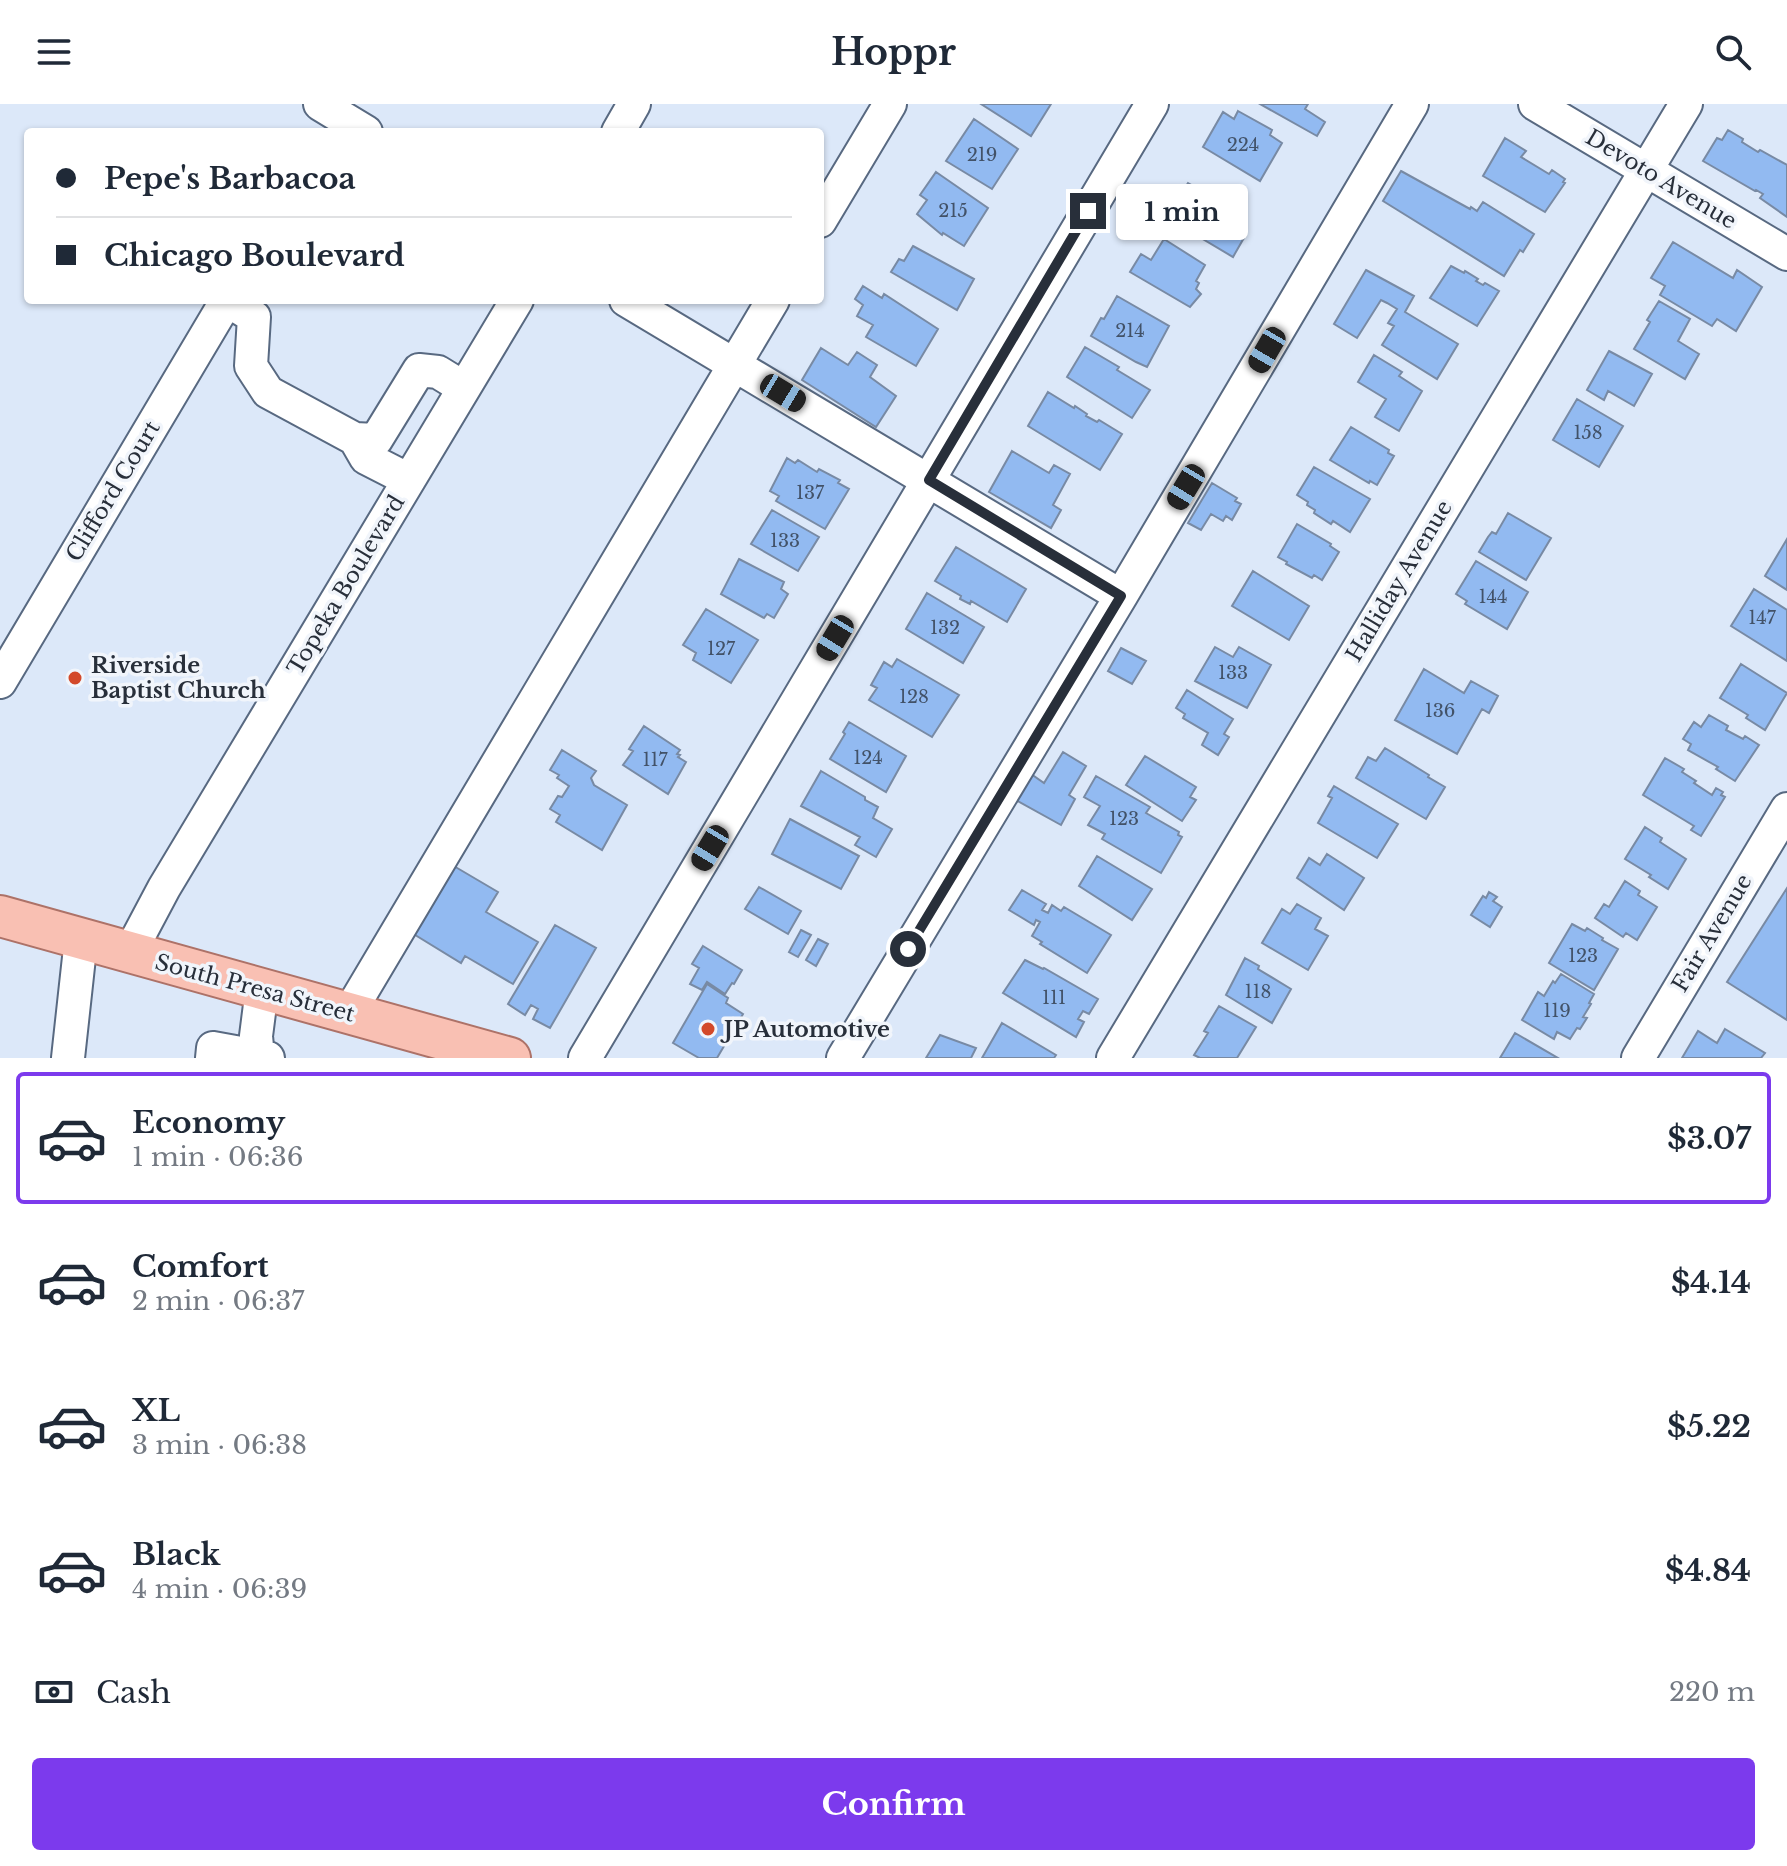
<!DOCTYPE html>
<html lang="en">
<head>
<meta charset="utf-8">
<style>
	body { margin:0; font-family:"Libre Baskerville",serif; background:#f6f6f7; color:#1f2937; height:100vh; display:flex; flex-direction:column; font-size:30px; white-space:nowrap }
	* { box-sizing:border-box; margin:0 }
	p { font-size:26px; color:#747a83 }
	.icon { flex:none; width:44px; height:44px; fill:none; stroke:currentColor; stroke-width:2; stroke-linecap:round; stroke-linejoin:round }
	.map { position:relative; height:954px; overflow:hidden }
	.drawer { display:flex; flex-direction:column; background:#fff; flex:1 }
	.drawer>* { flex:none }
	.hud { position:absolute; left:24px; top:24px; width:800px; height:176px; border-radius:8px; box-shadow:0 2px 6px #0004; display:grid; align-content:center; height:176px; padding:0 32px; background:#fff }
	.end { position:absolute; width:36px; height:36px; margin:-18px; border:10px solid #282f3a; background:#fff; box-shadow:0 0 0 4px #fff }
	.from { border-radius:50% }
	.bubble { position:absolute; height:56px; border-radius:8px; background:#fff; box-shadow:0 2px 6px #0004; font-size:26px; font-weight:700; line-height:56px; text-align:center }
	.car { position:absolute; width:24px; height:48px; margin:-24px -12px; border-radius:10px; box-shadow:0 0 6px 2px #0007; background:linear-gradient(#222 24%,#8ab4d8 0 40%,#222 0 76%,#8ab4d8 0 86%,#222 0) }
	.hud b { display:flex; align-items:center; gap:28px; height:76px; font-size:30px }
	.hud b+b { border-top:2px solid #e0e1e3 }
	.hud i { width:20px; height:20px; background:#1f2937 }
	ul { padding:14px 0 0; list-style:none }
	li { display:flex; align-items:center; gap:24px; height:132px; margin:0 16px 12px; padding:0 16px; border:4px solid transparent; border-radius:8px }
	li div { flex:1 }
	li b { display:block; font-size:30px }
	li em { font-style:normal; font-weight:700 }
	li.selected { border-color:#7c3aed }
	li>.icon { width:72px; height:72px; stroke-width:1.5 }
	.pay { display:flex; align-items:center; gap:20px; height:88px; padding:0 32px; font-size:30px }
	.pay p { margin-inline-start:auto }
	.cta { display:flex; gap:16px; margin-top:auto; padding:16px 32px }
	.cta a { flex:1; height:92px; border-radius:8px; background:#7c3aed; color:#fff; font-size:32px; font-weight:700; line-height:92px; text-align:center }
	header { display:flex; justify-content:space-between; align-items:center; height:104px; padding:0 32px; background:#fff; font-size:36px; font-weight:700 }
	.map>svg:first-child { display:block }
	.building { fill:#92baf1; stroke:#788aa4; stroke-width:2 }
	.lines { fill:none; stroke-linecap:round; stroke-linejoin:round }
	.minor-casing { stroke:#586981; stroke-width:36 }
	.major-casing { stroke:#ad7268; stroke-width:44 }
	.minor { stroke:#fff; stroke-width:32 }
	.major { stroke:#f9c0b3; stroke-width:40 }
	.route { stroke:#282f3a; stroke-width:10 }
	.poi-dot { fill:#d3492a; stroke:#f1f5fb; stroke-width:3 }
	.labels { text-anchor:middle; dominant-baseline:central; stroke-width:7; stroke-linejoin:round; paint-order:stroke }
	.number-label { font-size:18px; fill:#425268 }
	.street-label { font-size:22px; fill:#282f3a; stroke:#f1f5fb }
	.poi-label { font-size:22px; font-weight:bold; fill:#282f3a; stroke:#f1f5fb; text-anchor:start }
</style>
</head>
<body>
<header><svg class="icon" aria-label="menu" viewBox="0 0 24 24"><path d="M4 6h16M4 12h16M4 18h16"/></svg>Hoppr<svg class="icon" aria-label="search" viewBox="0 0 24 24"><circle cx="10" cy="10" r="6"/><path d="M15 15l6 6"/></svg></header>
<div class="map">
<svg width="1787" height="954" viewBox="0 0 1787 954">
	<rect width="100%" height="100%" fill="#dce8f9"/>
	<path class="building" d="M981 0H1051L1031 32Z
		M1260 0H1308L1305 5 1325 18 1317 32Z
		M1238 7 1272 26 1270 31 1282 39 1260 77 1203 43 1223 8 1234 15Z
		M974 15 1018 45 992 85 946 57Z
		M1728 26 1743 35 1742 38 1758 48 1760 46 1787 61V113L1760 94 1763 90 1756 86 1755 87 1703 57 1717 34 1722 36Z
		M1505 34 1526 47 1521 53 1549 70 1552 66 1565 75 1563 78 1565 79 1545 108 1483 72Z
		M1401 67 1470 105 1471 103 1477 107 1483 98 1534 130 1523 148 1520 146 1504 172 1383 97Z
		M936 68 988 104 964 142 943 129 942 131 917 110 927 96 920 91Z
		M1188 79 1244 111 1235 126 1245 132 1233 153 1174 118 1171 122 1163 117Z
		M1164 135 1205 161 1196 177 1199 179 1196 185 1201 190 1190 203 1130 168 1141 150 1151 156Z
		M1673 138 1733 174 1737 166 1762 183 1736 227 1717 215 1712 222 1660 191 1665 182 1651 174Z
		M913 142 974 175 957 206 891 168 899 155 904 157Z
		M1451 162 1464 169 1465 167 1478 175 1476 177 1483 181 1485 179 1499 187 1477 222 1430 194Z
		M1366 166 1414 192 1405 208 1458 240 1437 275 1382 241 1394 222 1388 219 1397 205 1387 199 1381 196 1357 234 1334 220Z
		M863 182 882 194 884 190 938 225 916 262 866 233 873 221 857 212 863 201 855 195Z
		M1117 192 1169 222 1147 263 1136 258 1091 232 1101 214 1104 215Z
		M1659 197 1690 215 1678 237 1699 250 1685 275 1634 245 1650 218 1647 216Z
		M1085 243 1119 263 1117 266 1150 286 1132 314 1067 273Z
		M821 244 848 261 857 248 877 261 870 273 896 292 876 323 802 276Z
		M1609 247 1652 270 1634 302 1608 287 1604 296 1587 286Z
		M1374 251 1402 268 1399 272 1422 287 1399 327 1375 313 1386 295 1358 278Z
		M1048 288 1074 304 1075 302 1087 310 1086 312 1097 318 1099 316 1122 330 1100 366 1028 322Z
		M1577 295 1623 322 1599 363 1553 336Z
		M1351 323 1389 346 1388 349 1394 352 1377 381 1370 377 1369 379 1330 356Z
		M1012 347 1049 369 1054 361 1070 370 1053 401 1061 406 1051 424 989 388Z
		M787 354 795 359 798 356 817 368 819 365 840 376 838 379 849 385 825 425 776 397 779 392 770 387Z
		M1314 363 1370 395 1350 428 1333 417 1331 420 1314 409 1315 406 1307 401 1308 398 1297 391Z
		M1212 379 1237 394 1235 397 1241 400 1232 416 1226 412 1223 417 1211 410 1201 426 1188 419Z
		M772 406 819 433 798 467 751 440Z
		M1508 409 1551 434 1526 476 1479 448 1488 433 1492 428 1496 430Z
		M1297 420 1331 440 1330 442 1339 448 1322 476 1314 471 1312 474 1286 460 1287 458 1278 453Z
		M1787 435V486L1765 472Z
		M956 443 1026 485 1007 518 971 497 970 500 960 495 961 492 935 477Z
		M739 455 784 478 781 485 788 490 774 514 767 510 764 514 721 490Z
		M1476 457 1528 488 1507 525 1465 500 1467 497 1456 490Z
		M1253 467 1309 502 1289 536 1232 502Z
		M1754 485 1787 506V557L1731 522Z
		M927 489 984 523 963 559 906 525Z
		M706 505 758 536 731 579 693 556 696 549 683 541Z
		M1215 543 1233 553 1239 543 1271 561 1247 604 1195 577Z
		M1121 544 1146 557 1132 580 1108 567Z
		M897 555 959 591 932 633 869 596 877 584 871 581 884 558 892 563Z
		M1741 560 1787 589 1765 626 1746 614 1748 611 1720 594Z
		M1424 565 1464 589 1471 577 1498 592 1489 609 1482 605 1457 650 1395 616Z
		M1187 586 1233 615 1224 630 1229 633 1218 651 1202 641 1208 629 1183 614 1185 610 1176 604Z
		M1709 611 1728 622 1726 626 1743 635 1745 632 1759 641 1735 677 1716 665 1718 663 1688 646 1691 640 1683 635 1694 618 1701 623Z
		M849 618 906 652 886 688 830 655 845 630 843 628Z
		M644 622 680 646 677 650 680 651 678 653 686 658 668 690 623 661 633 647 629 645Z
		M1385 644 1429 671 1428 673 1445 683 1426 715 1356 674 1368 653 1376 657Z
		M562 646 596 667 591 674 594 681 627 701 602 746 556 718 560 711 550 705 558 692 562 693 569 682 557 674 559 671 550 666Z
		M1063 648 1086 662 1069 691 1075 695 1061 721 1016 696 1031 670 1044 679Z
		M1145 652 1196 683 1190 693 1196 696 1182 717 1126 681Z
		M1665 654 1684 665 1682 668 1696 677 1694 679 1712 691 1716 684 1723 688 1721 691 1725 693 1701 732 1691 726 1694 722 1643 691Z
		M821 667 865 693V696L878 703 873 714 892 725 876 753 855 741 860 733 801 702Z
		M1096 672 1150 703 1146 709 1179 728 1178 731 1182 733 1161 769 1102 735 1105 730 1088 721 1100 702 1084 693Z
		M1334 682 1398 720 1377 754 1318 719 1332 694 1328 692Z
		M790 715 859 752 841 785 772 750Z
		M1645 723 1662 734 1660 738 1686 755 1668 785 1649 773 1651 771 1625 755Z
		M1327 750 1364 774 1344 806 1297 774 1309 754 1320 761Z
		M1097 752 1152 785 1132 816 1079 782Z
		M447 758 498 788 486 808 538 838 513 880 465 852 461 859 407 826Z
		M1625 777 1640 787 1638 791 1657 803 1637 836 1626 829 1623 833 1595 814 1604 800 1609 803Z
		M759 783 801 807 788 830 745 805Z
		M1787 784V916L1727 878Z
		M1022 786 1046 800 1042 806 1048 809 1052 801 1061 807 1064 803 1111 831 1087 869 1040 840 1042 838 1032 832 1040 818 1036 816 1034 821 1009 806Z
		M1489 788 1497 793 1493 797 1502 803 1490 823 1471 811 1483 792 1486 794Z
		M1297 800 1321 814 1315 825 1328 832 1308 866 1262 839 1282 805 1290 810Z
		M1572 820 1585 827 1587 824 1603 834 1602 836 1618 845 1594 886 1549 859Z
		M555 821 596 844 550 924 533 915 538 905 531 901 525 911 508 900Z
		M801 826 811 831 798 853 789 848Z
		M818 835 828 840 816 862 806 856Z
		M703 842 742 866 734 880 732 879 725 890 707 878 702 886 690 880 699 864 692 860Z
		M1245 854 1259 862 1258 865 1291 885 1272 919 1226 891Z
		M1025 856 1043 865 1044 864 1098 895 1089 910 1083 907 1078 915 1084 918 1076 933 1003 889Z
		M1561 870 1594 890 1589 899 1591 900 1583 913 1587 914 1580 925 1577 924 1570 935 1557 928 1554 935 1522 916 1538 888 1544 892 1553 877 1555 879Z
		M707 880 728 894 726 899 743 910 717 954H699L673 939Z
		M1219 902 1256 923 1237 954H1200L1194 951 1208 929 1204 927Z
		M1002 919 1056 951 1054 954H982Z
		M1725 925 1765 949 1761 954H1682L1698 927 1717 939Z
		M1515 929 1558 954H1500Z
		M940 931 976 944 971 954H926Z"/>
	<g class="lines">
		<defs>
			<path id="minor" d="M320 0 366 28
				M1535 0 1787 150
				M618 28 634 0
				M820 117 890 0
				M227 196 254 213 251 262 268 288 355 335 376 336 419 266 438 268 464 284
				M626 196 1121 492
				M355 335 366 354 409 376
				M0 578 227 196
				M129 850 164 784 517 196
				M349 909 773 196
				M68 954 81 835
				M212 954 213 944 268 954
				M258 954 256 932 262 885
				M585 954 1152 0
				M843 954 1121 492 1412 0
				M1113 954 1686 0
				M1638 954 1787 705"/>
			<path id="major" d="M0 812 510 954"/>
		</defs>
		<use href="#minor" class="minor-casing"/>
		<use href="#major" class="major-casing"/>
		<use href="#minor" class="minor"/>
		<use href="#major" class="major"/>
	</g>
	<g class="lines">
		<path class="route" d="M908 845 1121 492 929 376 1088 107"/>
	</g>
	<g class="poi-dot">
		<circle cx="75" cy="574" r="8"/>
		<circle cx="708" cy="925" r="8"/>
	</g>
	<g class="labels">
		<g class="number-label">
			<text x="1243" y="41">224</text>
			<text x="982" y="51">219</text>
			<text x="953" y="107">215</text>
			<text x="1130" y="227">214</text>
			<text x="1588" y="329">158</text>
			<text x="810" y="389">137</text>
			<text x="785" y="437">133</text>
			<text x="1493" y="493">144</text>
			<text x="1762" y="514">147</text>
			<text x="945" y="524">132</text>
			<text x="721" y="545">127</text>
			<text x="1233" y="569">133</text>
			<text x="914" y="593">128</text>
			<text x="1440" y="607">136</text>
			<text x="868" y="654">124</text>
			<text x="655" y="656">117</text>
			<text x="1124" y="715">123</text>
			<text x="1583" y="852">123</text>
			<text x="1258" y="888">118</text>
			<text x="1054" y="894">111</text>
			<text x="1557" y="907">119</text>
		</g>
		<g class="street-label">
			<text transform="translate(1661 75) rotate(31)">Devoto Avenue</text>
			<text transform="translate(113 387) rotate(-59)">Clifford Court</text>
			<text transform="translate(1399 477) rotate(-59)">Halliday Avenue</text>
			<text transform="translate(346 481) rotate(-59)">Topeka Boulevard</text>
			<text transform="translate(1712 829) rotate(-59)">Fair Avenue</text>
			<text transform="translate(255 884) rotate(15)">South Presa Street</text>
		</g>
		<g class="poi-label">
			<text x="91" y="561">Riverside<tspan x="91" dy="25">Baptist Church</tspan></text>
			<text x="724" y="925">JP Automotive</text>
		</g>
	</g>
</svg>
<i class="end from" style="left:908px;top:845px"></i>
<i class="end" style="left:1088px;top:107px"></i>
<div class="bubble" style="left:1116px;top:80px;width:132px">1 min</div>
<i class="car" style="left:1267px;top:246px;rotate:210deg"></i>
<i class="car" style="left:783px;top:289px;rotate:121deg"></i>
<i class="car" style="left:1186px;top:383px;rotate:211deg"></i>
<i class="car" style="left:835px;top:534px;rotate:211deg"></i>
<i class="car" style="left:710px;top:744px;rotate:211deg"></i>
<div class="hud">
<b><i class="from"></i>Pepe's Barbacoa</b>
<b><i></i>Chicago Boulevard</b>
</div>
</div>
<section class="drawer">
<ul>
<li class="selected"><svg class="icon" aria-label="car" viewBox="0 0 24 24"><path d="M5 17H2v-5l4-1 3-4h7l3 4 3 1v5h-3M9 17h6M6 11h13"/><circle cx="7" cy="17" r="2"/><circle cx="17" cy="17" r="2"/></svg><div><b>Economy</b><p>1 min · 06:36</p></div><em>$3.07</em></li>
<li><svg class="icon" aria-label="car" viewBox="0 0 24 24"><path d="M5 17H2v-5l4-1 3-4h7l3 4 3 1v5h-3M9 17h6M6 11h13"/><circle cx="7" cy="17" r="2"/><circle cx="17" cy="17" r="2"/></svg><div><b>Comfort</b><p>2 min · 06:37</p></div><em>$4.14</em></li>
<li><svg class="icon" aria-label="car" viewBox="0 0 24 24"><path d="M5 17H2v-5l4-1 3-4h7l3 4 3 1v5h-3M9 17h6M6 11h13"/><circle cx="7" cy="17" r="2"/><circle cx="17" cy="17" r="2"/></svg><div><b>XL</b><p>3 min · 06:38</p></div><em>$5.22</em></li>
<li><svg class="icon" aria-label="car" viewBox="0 0 24 24"><path d="M5 17H2v-5l4-1 3-4h7l3 4 3 1v5h-3M9 17h6M6 11h13"/><circle cx="7" cy="17" r="2"/><circle cx="17" cy="17" r="2"/></svg><div><b>Black</b><p>4 min · 06:39</p></div><em>$4.84</em></li>
</ul>
<div class="pay"><svg class="icon" aria-label="cash" viewBox="0 0 24 24"><path d="M3 7h18v10H3z"/><circle cx="12" cy="12" r="2"/></svg>Cash<p>220 m</p></div>
<div class="cta"><a>Confirm</a></div>
</section>
</body>
</html>
